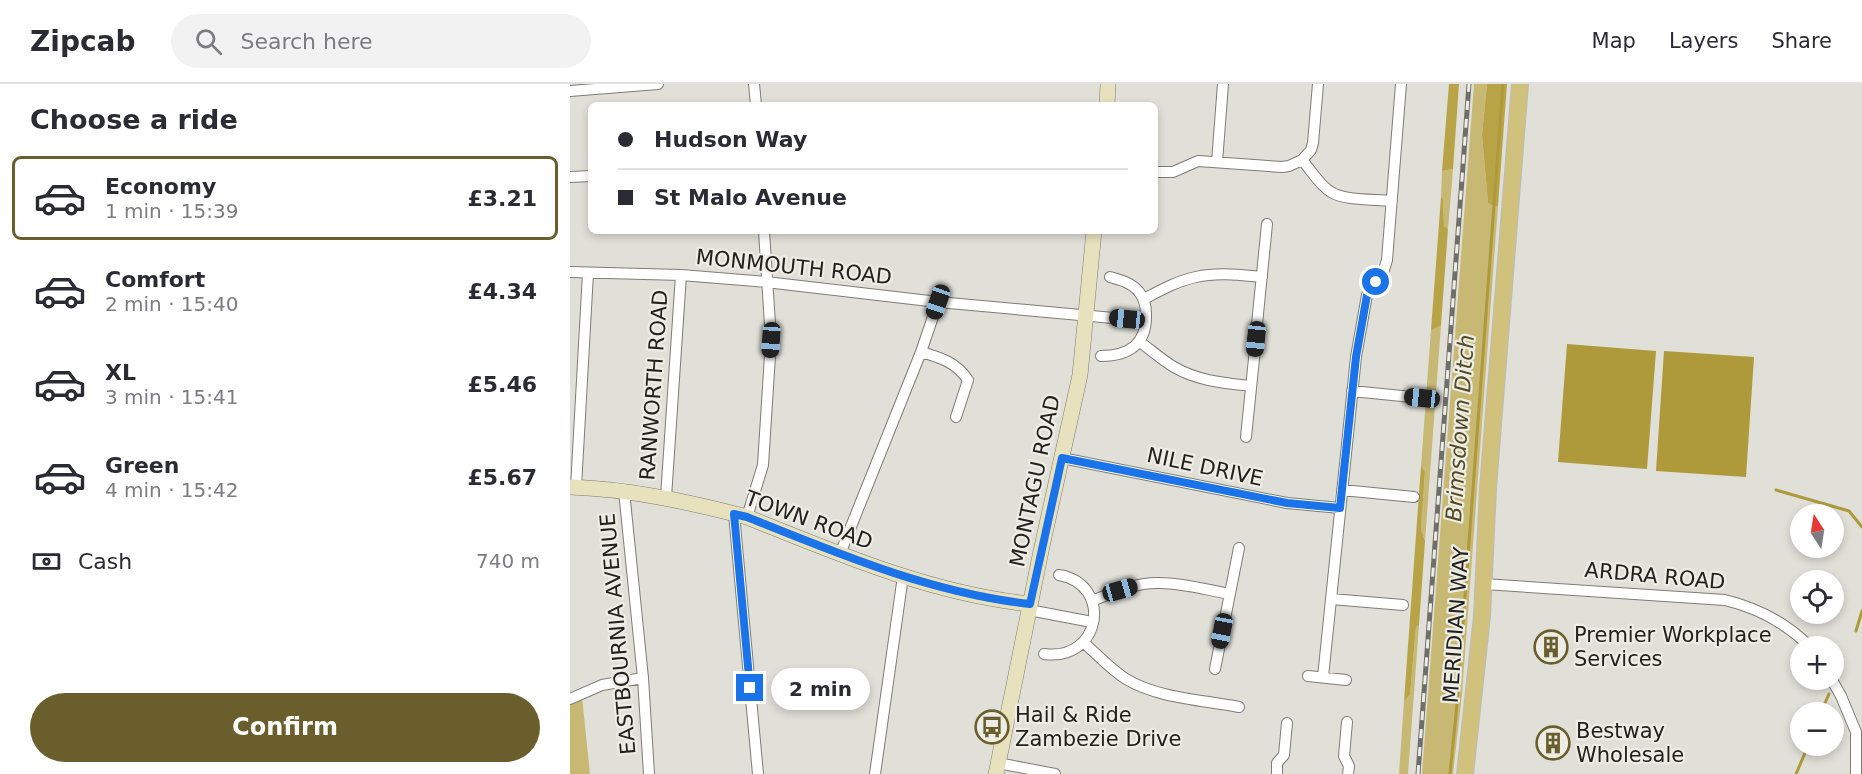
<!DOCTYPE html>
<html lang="en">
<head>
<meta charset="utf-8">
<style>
	body { margin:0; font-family:"DejaVu Sans",sans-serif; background:#f2f2f3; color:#2b2b33; height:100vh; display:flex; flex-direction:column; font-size:22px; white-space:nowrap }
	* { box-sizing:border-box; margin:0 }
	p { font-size:20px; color:#7c7c81 }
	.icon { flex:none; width:33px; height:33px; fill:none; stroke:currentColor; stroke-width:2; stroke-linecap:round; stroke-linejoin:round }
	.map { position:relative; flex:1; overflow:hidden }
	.details { display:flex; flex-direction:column; background:#fff; width:570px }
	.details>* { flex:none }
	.banner { position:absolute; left:18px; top:18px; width:570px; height:132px; border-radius:9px; box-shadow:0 3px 9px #0003; display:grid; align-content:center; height:132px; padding:0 30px; background:#fff }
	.needle { width:39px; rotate:348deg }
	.tools { position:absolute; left:1220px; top:420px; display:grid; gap:12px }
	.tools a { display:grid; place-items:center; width:54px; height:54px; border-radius:50%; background:#fff; box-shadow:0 3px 9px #0003; font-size:30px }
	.end { position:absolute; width:27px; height:27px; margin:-14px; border:8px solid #1a73e8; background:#fff; box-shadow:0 0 0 3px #fff }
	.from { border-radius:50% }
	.bubble { position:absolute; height:42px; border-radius:21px; background:#fff; box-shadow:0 3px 9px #0003; font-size:20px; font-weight:700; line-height:42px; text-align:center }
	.car { position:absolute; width:18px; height:36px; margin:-18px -9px; border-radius:8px; box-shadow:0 0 4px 2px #0007; background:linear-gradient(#222 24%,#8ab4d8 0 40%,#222 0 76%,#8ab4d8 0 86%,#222 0) }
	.banner b { display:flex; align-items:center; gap:21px; height:57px; font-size:22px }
	.banner b+b { border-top:2px solid #e1e1e2 }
	.banner i { width:15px; height:15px; background:#2b2b33 }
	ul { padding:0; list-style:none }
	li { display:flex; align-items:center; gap:18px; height:84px; margin:0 12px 9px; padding:0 18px; border:3px solid transparent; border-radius:9px }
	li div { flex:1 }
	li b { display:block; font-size:22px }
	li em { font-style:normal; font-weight:700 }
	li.on { border-color:#6a5f2c }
	li>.icon { width:54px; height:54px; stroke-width:1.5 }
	h2 { padding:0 30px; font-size:27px; line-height:72px }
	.pay { display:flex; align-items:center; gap:15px; height:66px; padding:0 30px; font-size:22px }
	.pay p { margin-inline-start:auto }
	.primary-button { display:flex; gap:12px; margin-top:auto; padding:12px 30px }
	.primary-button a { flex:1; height:69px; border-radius:36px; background:#6a5f2c; color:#fff; font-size:24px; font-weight:700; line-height:69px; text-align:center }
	header { display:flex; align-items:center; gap:36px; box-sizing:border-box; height:84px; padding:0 30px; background:#fff; border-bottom:2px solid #e1e1e2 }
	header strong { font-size:28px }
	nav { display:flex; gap:33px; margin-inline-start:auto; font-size:21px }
	.search { width:420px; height:54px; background:#f2f2f3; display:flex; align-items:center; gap:15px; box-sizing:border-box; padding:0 21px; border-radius:33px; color:#7c7c81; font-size:22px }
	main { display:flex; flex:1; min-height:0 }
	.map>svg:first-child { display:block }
	.green { fill:#c7b874 }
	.forest { fill:#b8a446 }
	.water { fill:#ae9a3b }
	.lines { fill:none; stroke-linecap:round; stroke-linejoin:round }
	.stream { stroke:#ae9a3b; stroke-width:3 }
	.street-casing { stroke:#7e7c76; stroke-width:12 }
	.secondary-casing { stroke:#7e7c76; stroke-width:16 }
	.primary-casing { stroke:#bcbcbc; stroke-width:18 }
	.street { stroke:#fff; stroke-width:10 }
	.secondary { stroke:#e8e1be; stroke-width:15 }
	.primary { stroke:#d0c27d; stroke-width:16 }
	.rail-casing { stroke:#6f6f6a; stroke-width:5 }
	.rail { stroke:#edece5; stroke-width:3; stroke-dasharray:9; stroke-linecap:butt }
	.route { stroke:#1a73e8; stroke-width:8 }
	.labels { text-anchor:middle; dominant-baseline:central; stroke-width:4.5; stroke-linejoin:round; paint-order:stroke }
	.street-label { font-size:21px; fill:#21211e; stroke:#edece5 }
	.poi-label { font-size:21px; fill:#21211e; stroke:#edece5; text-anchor:start }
	.water-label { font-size:22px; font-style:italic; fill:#534b23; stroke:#edece5 }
</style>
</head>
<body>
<header>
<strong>Zipcab</strong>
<div class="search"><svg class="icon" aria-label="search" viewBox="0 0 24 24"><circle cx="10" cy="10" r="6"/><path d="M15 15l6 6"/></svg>Search here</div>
<nav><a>Map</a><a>Layers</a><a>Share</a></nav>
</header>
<main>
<section class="details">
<h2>Choose a ride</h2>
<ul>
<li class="on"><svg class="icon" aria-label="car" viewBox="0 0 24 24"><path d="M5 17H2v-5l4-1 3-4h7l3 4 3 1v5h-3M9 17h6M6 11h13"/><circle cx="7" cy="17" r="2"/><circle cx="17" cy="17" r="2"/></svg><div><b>Economy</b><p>1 min · 15:39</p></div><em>£3.21</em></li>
<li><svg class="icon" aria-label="car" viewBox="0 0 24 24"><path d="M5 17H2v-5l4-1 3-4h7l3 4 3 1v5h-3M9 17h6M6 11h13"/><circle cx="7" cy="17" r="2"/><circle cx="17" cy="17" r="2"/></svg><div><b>Comfort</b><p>2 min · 15:40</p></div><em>£4.34</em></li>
<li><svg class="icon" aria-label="car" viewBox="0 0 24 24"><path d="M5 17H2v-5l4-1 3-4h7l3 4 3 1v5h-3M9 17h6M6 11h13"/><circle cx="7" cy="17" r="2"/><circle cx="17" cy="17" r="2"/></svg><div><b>XL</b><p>3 min · 15:41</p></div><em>£5.46</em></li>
<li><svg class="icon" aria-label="car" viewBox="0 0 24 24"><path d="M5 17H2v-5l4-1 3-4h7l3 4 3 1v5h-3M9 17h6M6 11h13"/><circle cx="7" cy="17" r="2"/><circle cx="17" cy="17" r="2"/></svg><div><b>Green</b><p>4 min · 15:42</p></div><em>£5.67</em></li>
</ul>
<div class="pay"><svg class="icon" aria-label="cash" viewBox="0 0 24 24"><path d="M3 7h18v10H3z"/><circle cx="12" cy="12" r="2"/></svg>Cash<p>740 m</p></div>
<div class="primary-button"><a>Confirm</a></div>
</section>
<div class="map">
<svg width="1292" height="690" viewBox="0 0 1292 690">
	<rect width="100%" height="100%" fill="#e0dfd8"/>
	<path class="green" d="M904 0H917L912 51 918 119 923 122H928L892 610 883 690H852Z
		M883 85 878 145 874 142 873 115 871 113 872 87Z
		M868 241H871L855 457 851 445 855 389 851 382 861 246Z
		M849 541 838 690H829L834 617 840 611 846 543Z
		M12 613 20 690H0V615Z"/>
	<path class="forest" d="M879 0H889L883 85 872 87Z
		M917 0H937L928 122H923L918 119 912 51Z
		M871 113 873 115 874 142 878 145 871 241 861 246Z
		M851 382 855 388 851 445 855 457 849 541 846 543 840 611 834 617Z"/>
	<path class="water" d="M997 260 1086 267 1077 385 988 378Z
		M1094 267 1184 273 1176 393 1086 387Z"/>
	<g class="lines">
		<path class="stream" d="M1206 406 1279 427 1292 443
			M1286 547 1292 527
			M1251 628 1259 610
			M880 690 887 620 933 0
			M1226 690 1238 662"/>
		<defs>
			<path id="street" d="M184 0 186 21
				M0 7 88 0
				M732 76 741 66 743 59 748 0
				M647 78 653 0
				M585 88H603L628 77 712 83 719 82 732 76C741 86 749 101 761 108 775 117 805 115 822 117
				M0 93 21 92
				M0 188 111 191 196 198 368 218 576 237
				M574 215C591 206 607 197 626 193 648 188 670 191 692 193
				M687 240 697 140
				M570 258C581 266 592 276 604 283 628 297 654 299 681 302
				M351 268C371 274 386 278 398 296L386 333
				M531 272C559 272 577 260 576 230 576 223 574 214 569 208 562 199 551 196 540 193
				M782 307 852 314
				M676 353 686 255
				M492 374 717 419 770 424
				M6 403 18 189
				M772 406 844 413
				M54 407 73 594 79 690
				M96 413 111 191
				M164 430 188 690
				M177 433 193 381 201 256 194 147
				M270 470 351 268 368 218
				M914 500 1155 516C1188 524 1215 538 1239 562
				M761 515 833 521
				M522 517C544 508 566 498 590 499 613 499 637 506 660 510
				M459 526 522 538
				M514 559C528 571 540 585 556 595 587 614 633 616 669 623
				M474 570C532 578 543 500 489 491
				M645 585 669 464
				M738 592 776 596
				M753 593 786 273 797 211 814 186 817 176 831 0
				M1262 596 1271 612 1286 648V690
				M0 615 32 601 73 594
				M777 638 774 672 779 682 778 690
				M428 679 485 690
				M305 690 333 492
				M707 690V679L714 671 717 639"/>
			<path id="secondary" d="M537 21 538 0
				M0 403C60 405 119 418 177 433 269 470 362 510 460 520
				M426 690 471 467 510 291 524 147"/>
			<path id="primary" d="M895 690 912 532 918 404 950 0"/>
		</defs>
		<use href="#street" class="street-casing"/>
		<use href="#secondary" class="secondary-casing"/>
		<use href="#primary" class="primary-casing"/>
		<use href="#street" class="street"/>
		<use href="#secondary" class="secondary"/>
		<use href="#primary" class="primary"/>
		<defs>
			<path id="rail" d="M848 690 899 0"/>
		</defs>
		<use href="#rail" class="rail-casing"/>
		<use href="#rail" class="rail"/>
	</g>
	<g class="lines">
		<path class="route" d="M180 604 164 430 177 433C269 470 361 509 460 520L492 374 717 419 770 424 786 273 797 211 806 198"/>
	</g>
	<defs>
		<symbol id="building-ring" viewBox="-11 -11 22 22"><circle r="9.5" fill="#edece5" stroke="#6a5f2c" stroke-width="1.5"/><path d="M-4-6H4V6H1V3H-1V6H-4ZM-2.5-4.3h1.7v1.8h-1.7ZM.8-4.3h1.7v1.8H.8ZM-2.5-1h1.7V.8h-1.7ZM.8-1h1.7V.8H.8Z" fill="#6a5f2c"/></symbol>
		<symbol id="bus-ring" viewBox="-11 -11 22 22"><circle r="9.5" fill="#edece5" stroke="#6a5f2c" stroke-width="1.5"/><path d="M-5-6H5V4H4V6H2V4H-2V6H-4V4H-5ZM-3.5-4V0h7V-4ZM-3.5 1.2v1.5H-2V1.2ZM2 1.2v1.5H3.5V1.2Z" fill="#6a5f2c"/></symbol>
	</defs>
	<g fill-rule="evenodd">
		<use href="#building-ring" x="962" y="544" width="38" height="38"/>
		<use href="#bus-ring" x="403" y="624" width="38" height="38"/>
		<use href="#building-ring" x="964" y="640" width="38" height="38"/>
	</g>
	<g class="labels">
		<g class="street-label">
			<text transform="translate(224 183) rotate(6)">MONMOUTH ROAD</text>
			<text transform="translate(84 301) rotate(-86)">RANWORTH ROAD</text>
			<text transform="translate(635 383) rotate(12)">NILE DRIVE</text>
			<text transform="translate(465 397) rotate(-78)">MONTAGU ROAD</text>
			<text transform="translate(239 436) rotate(20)">TOWN ROAD</text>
			<text transform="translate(1085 492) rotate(5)">ARDRA ROAD</text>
			<text transform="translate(886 541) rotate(-86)">MERIDIAN WAY</text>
			<text transform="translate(48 550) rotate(-95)">EASTBOURNIA AVENUE</text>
		</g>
		<g class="poi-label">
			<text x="1004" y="551">Premier Workplace<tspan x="1004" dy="24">Services</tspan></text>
			<text x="445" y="631">Hail &amp; Ride<tspan x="445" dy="24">Zambezie Drive</tspan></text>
			<text x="1006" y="647">Bestway<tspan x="1006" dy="24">Wholesale</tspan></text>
		</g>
		<g class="water-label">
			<text transform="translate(890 344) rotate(-86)">Brimsdown Ditch</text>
		</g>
	</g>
</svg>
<div class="tools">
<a><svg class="needle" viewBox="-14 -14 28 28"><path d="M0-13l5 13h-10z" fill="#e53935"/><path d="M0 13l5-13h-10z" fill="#7c7c81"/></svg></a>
<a><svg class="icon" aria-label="locate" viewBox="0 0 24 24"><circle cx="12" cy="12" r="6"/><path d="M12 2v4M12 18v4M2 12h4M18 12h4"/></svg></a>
<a>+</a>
<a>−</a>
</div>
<i class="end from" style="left:806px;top:198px"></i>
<i class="end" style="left:180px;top:604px"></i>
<div class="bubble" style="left:201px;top:584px;width:99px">2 min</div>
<i class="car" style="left:368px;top:218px;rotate:199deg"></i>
<i class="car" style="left:557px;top:235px;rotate:276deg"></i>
<i class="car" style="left:686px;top:255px;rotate:186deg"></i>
<i class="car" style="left:201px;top:256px;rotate:184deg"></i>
<i class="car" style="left:852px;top:314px;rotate:276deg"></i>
<i class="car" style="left:550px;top:506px;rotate:74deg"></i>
<i class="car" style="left:652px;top:547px;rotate:191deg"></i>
<div class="banner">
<b><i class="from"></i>Hudson Way</b>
<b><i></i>St Malo Avenue</b>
</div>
</div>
</main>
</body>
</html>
